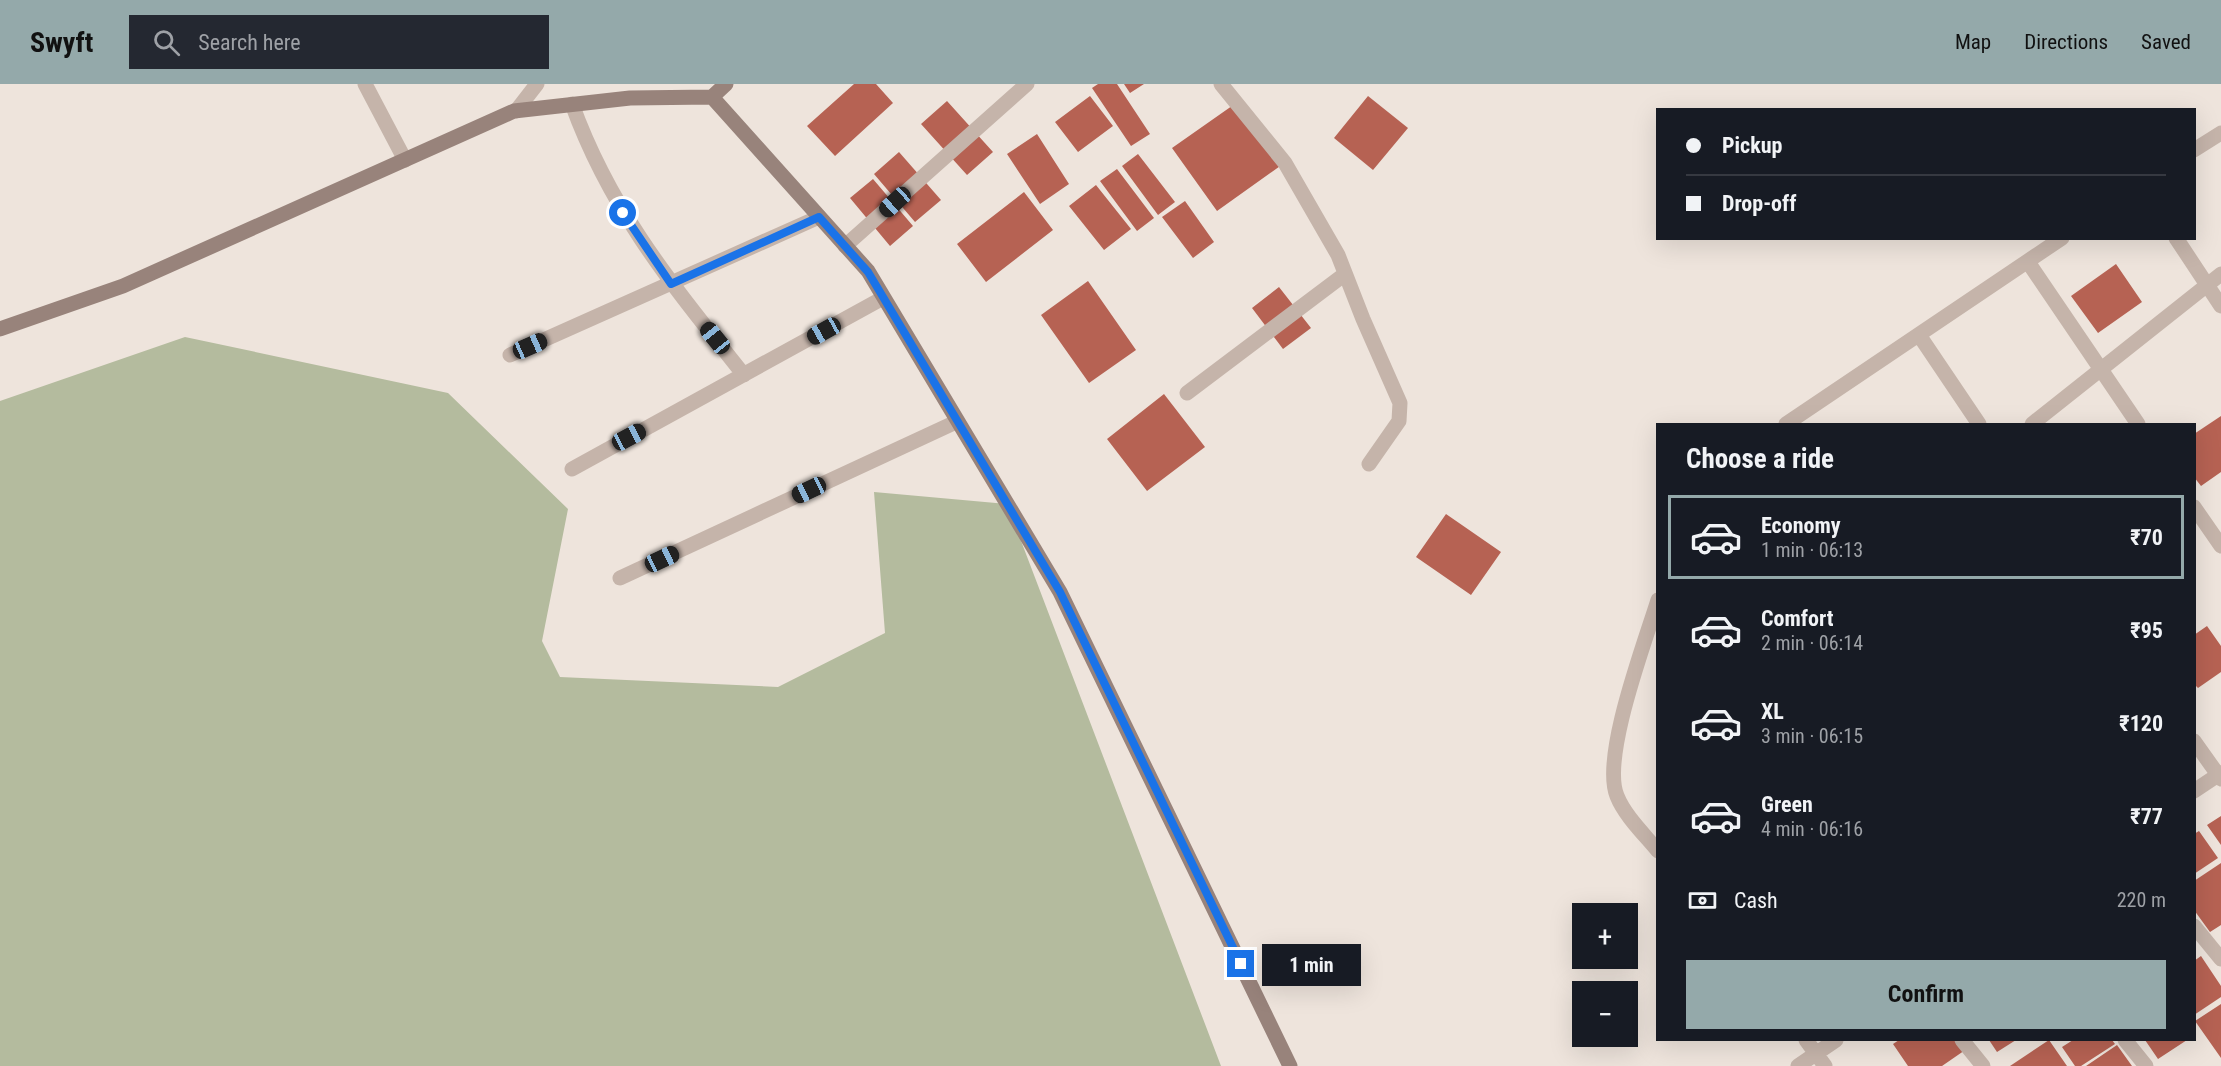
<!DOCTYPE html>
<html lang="en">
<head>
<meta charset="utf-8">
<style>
	body { margin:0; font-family:"Roboto Condensed",sans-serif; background:#242831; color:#f1f3f6; height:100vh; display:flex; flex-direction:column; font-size:22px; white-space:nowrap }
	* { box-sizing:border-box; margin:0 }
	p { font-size:20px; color:#9ea1a6 }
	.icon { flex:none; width:33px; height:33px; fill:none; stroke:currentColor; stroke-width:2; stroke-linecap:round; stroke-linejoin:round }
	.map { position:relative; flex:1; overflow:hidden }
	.details { position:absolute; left:1656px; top:339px; width:540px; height:618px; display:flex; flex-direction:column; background:#171b24; border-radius:0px; box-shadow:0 6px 24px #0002 }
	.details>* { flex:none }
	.banner { position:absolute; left:1656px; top:24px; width:540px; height:132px; border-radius:0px; box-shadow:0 6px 24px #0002; display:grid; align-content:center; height:132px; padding:0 30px; background:#171b24 }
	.tools { position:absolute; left:1572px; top:819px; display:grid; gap:12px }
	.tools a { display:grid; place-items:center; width:66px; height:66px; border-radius:0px; background:#171b24; box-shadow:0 6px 24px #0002; font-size:30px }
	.end { position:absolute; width:27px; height:27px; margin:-14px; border:8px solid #1a73e8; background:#fff; box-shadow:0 0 0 3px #fff }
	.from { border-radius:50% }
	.bubble { position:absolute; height:42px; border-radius:0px; background:#171b24; box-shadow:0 6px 24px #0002; font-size:20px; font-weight:700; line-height:42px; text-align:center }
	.car { position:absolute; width:18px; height:36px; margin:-18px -9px; border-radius:8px; box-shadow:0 0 4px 2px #0007; background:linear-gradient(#222 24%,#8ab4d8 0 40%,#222 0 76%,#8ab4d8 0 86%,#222 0) }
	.banner b { display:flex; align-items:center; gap:21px; height:57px; font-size:22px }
	.banner b+b { border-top:2px solid #363941 }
	.banner i { width:15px; height:15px; background:#f1f3f6 }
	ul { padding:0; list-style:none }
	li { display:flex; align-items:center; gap:18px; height:84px; margin:0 12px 9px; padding:0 18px; border:3px solid transparent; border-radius:0px }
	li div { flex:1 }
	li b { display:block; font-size:22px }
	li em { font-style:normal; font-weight:700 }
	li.current { border-color:#94a9aa }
	li>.icon { width:54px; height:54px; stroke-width:1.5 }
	h2 { padding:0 30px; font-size:27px; line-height:72px }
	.pay { display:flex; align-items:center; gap:15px; height:66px; padding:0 30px; font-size:22px }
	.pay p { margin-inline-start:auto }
	.button { display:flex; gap:12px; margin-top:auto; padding:12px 30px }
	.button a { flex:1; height:69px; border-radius:0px; background:#94a9aa; color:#111; font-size:24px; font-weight:700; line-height:69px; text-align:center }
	header { display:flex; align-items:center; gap:36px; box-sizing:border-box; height:84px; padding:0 30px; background:#94a9aa; color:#111 }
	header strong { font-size:28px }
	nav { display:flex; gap:33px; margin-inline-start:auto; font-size:21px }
	.search { width:420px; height:54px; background:#242831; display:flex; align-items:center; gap:15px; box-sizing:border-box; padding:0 21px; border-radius:0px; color:#9ea1a6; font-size:22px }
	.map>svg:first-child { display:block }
	.green { fill:#b4bb9e }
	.building { fill:#b66253 }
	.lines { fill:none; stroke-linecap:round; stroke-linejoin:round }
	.street { stroke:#c5b4aa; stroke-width:15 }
	.secondary { stroke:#98837b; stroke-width:15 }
	.route { stroke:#1a73e8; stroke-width:8 }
</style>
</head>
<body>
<header>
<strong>Swyft</strong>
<div class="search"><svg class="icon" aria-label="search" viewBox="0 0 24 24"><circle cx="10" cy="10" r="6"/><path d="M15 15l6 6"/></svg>Search here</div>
<nav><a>Map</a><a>Directions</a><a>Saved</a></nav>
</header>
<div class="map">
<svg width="2221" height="982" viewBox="0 0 2221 982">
	<rect width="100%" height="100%" fill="#eee4dc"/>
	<path class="green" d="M185 253 448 309 568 425 542 557 560 593 778 603 885 549 874 408 1007 420 1221 982H0V317Z"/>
	<path class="building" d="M854 0H876L893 19 835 72 807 42Z
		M1098 0H1117L1150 50 1131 62 1092 4Z
		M1124 0H1144L1130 9Z
		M1090 12 1113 42 1078 68 1055 38Z
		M1368 12 1408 44 1373 86 1334 54Z
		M947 17 993 68 967 91 921 40Z
		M1239 17 1283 80 1217 127 1172 64Z
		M1037 50 1069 100 1040 120 1007 70Z
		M899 68 941 116 915 138 874 90Z
		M1138 70 1175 118 1158 131 1122 82Z
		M1117 85 1154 134 1137 147 1100 97Z
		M873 95 913 142 890 162 850 114Z
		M1096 101 1131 145 1104 166 1069 122Z
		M1024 108 1053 146 986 198 957 160Z
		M1185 117 1214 158 1193 174 1162 133Z
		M2116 180 2142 218 2098 249 2071 212Z
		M1088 197 1136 266 1089 299 1041 231Z
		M1279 203 1311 244 1283 265 1252 224Z
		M1164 310 1205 363 1147 407 1107 355Z
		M2221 332V388L2201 402 2194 393V350Z
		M1446 430 1501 468 1471 511 1416 473Z
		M2207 542 2221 562V588L2198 604 2194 600V551Z
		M2221 732V761L2207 741Z
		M2199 747 2218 774 2194 790V750Z
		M2221 779V841L2210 848 2194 826V797Z
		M2201 872 2221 902V913L2194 931V877Z
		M2221 920V974L2195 937Z
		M1899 956H1967L1971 962 1942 982H1908L1893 960Z
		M1989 956H2016L1997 968Z
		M2049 956 2067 982H2010Z
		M2073 956H2112L2115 960 2081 982H2075L2062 963Z
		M2145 956H2187L2158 975Z
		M2117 961 2132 982H2086Z"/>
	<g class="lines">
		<path class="street" d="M365 0 405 76
			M1221 0 1285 79 1338 171 1363 235 1400 319 1399 337 1369 380
			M572 20C611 128 674 203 744 291
			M516 27 537 0
			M2194 66 2221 49
			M2176 154 2221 222
			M845 162 1027 0
			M2028 178 2138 340
			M1919 251 1979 340
			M510 271 819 133
			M1187 309 1345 190
			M1786 340 2062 154
			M2032 340 2221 190
			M572 385 883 214
			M2194 423 2221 462
			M620 494 956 338
			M1658 516C1645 558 1601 674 1617 712 1625 732 1644 750 1658 767
			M2194 657 2221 695
			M2194 707 2221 689
			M2194 842 2221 875
			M1806 956 1825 982
			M1962 956 1983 982
			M2125 956 2146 982
			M1798 982 1836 956"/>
		<path class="secondary" d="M712 13 868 187 1060 508 1290 982
			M0 245 123 202 514 27 630 14 712 13 726 0"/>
	</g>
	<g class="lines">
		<path class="route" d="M623 129 671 200 819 133 868 188 1060 508 1241 880"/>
	</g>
</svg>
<div class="tools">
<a>+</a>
<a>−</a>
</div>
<i class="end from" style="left:623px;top:129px"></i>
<i class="end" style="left:1241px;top:880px"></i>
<div class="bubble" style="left:1262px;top:860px;width:99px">1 min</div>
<i class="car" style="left:895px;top:118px;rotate:228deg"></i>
<i class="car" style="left:824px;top:247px;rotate:241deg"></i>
<i class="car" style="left:715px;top:254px;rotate:321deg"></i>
<i class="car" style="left:530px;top:262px;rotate:66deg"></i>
<i class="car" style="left:629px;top:353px;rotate:62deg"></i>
<i class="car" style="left:809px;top:406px;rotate:245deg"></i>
<i class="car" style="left:662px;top:475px;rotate:65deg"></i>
<div class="banner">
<b><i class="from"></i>Pickup</b>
<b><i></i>Drop-off</b>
</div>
<section class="details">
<h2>Choose a ride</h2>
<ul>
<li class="current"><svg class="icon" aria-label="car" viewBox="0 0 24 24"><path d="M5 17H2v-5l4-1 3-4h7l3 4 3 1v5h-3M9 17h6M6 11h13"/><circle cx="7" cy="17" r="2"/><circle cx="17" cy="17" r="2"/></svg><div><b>Economy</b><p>1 min · 06:13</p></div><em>₹70</em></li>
<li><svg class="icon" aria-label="car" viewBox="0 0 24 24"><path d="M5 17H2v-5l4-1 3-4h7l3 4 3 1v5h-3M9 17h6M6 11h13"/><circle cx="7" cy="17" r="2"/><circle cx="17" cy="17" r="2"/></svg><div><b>Comfort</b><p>2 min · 06:14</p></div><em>₹95</em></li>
<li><svg class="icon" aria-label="car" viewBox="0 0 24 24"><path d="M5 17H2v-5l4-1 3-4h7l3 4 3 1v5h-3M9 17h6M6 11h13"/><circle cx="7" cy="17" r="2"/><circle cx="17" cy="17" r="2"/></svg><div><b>XL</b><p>3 min · 06:15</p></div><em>₹120</em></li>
<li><svg class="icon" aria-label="car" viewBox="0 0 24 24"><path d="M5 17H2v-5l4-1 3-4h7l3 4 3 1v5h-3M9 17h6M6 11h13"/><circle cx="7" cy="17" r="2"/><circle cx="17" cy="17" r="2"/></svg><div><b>Green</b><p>4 min · 06:16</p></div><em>₹77</em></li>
</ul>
<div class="pay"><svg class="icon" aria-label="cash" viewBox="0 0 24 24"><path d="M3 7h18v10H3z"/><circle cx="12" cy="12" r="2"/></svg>Cash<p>220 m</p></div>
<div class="button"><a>Confirm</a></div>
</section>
</div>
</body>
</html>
